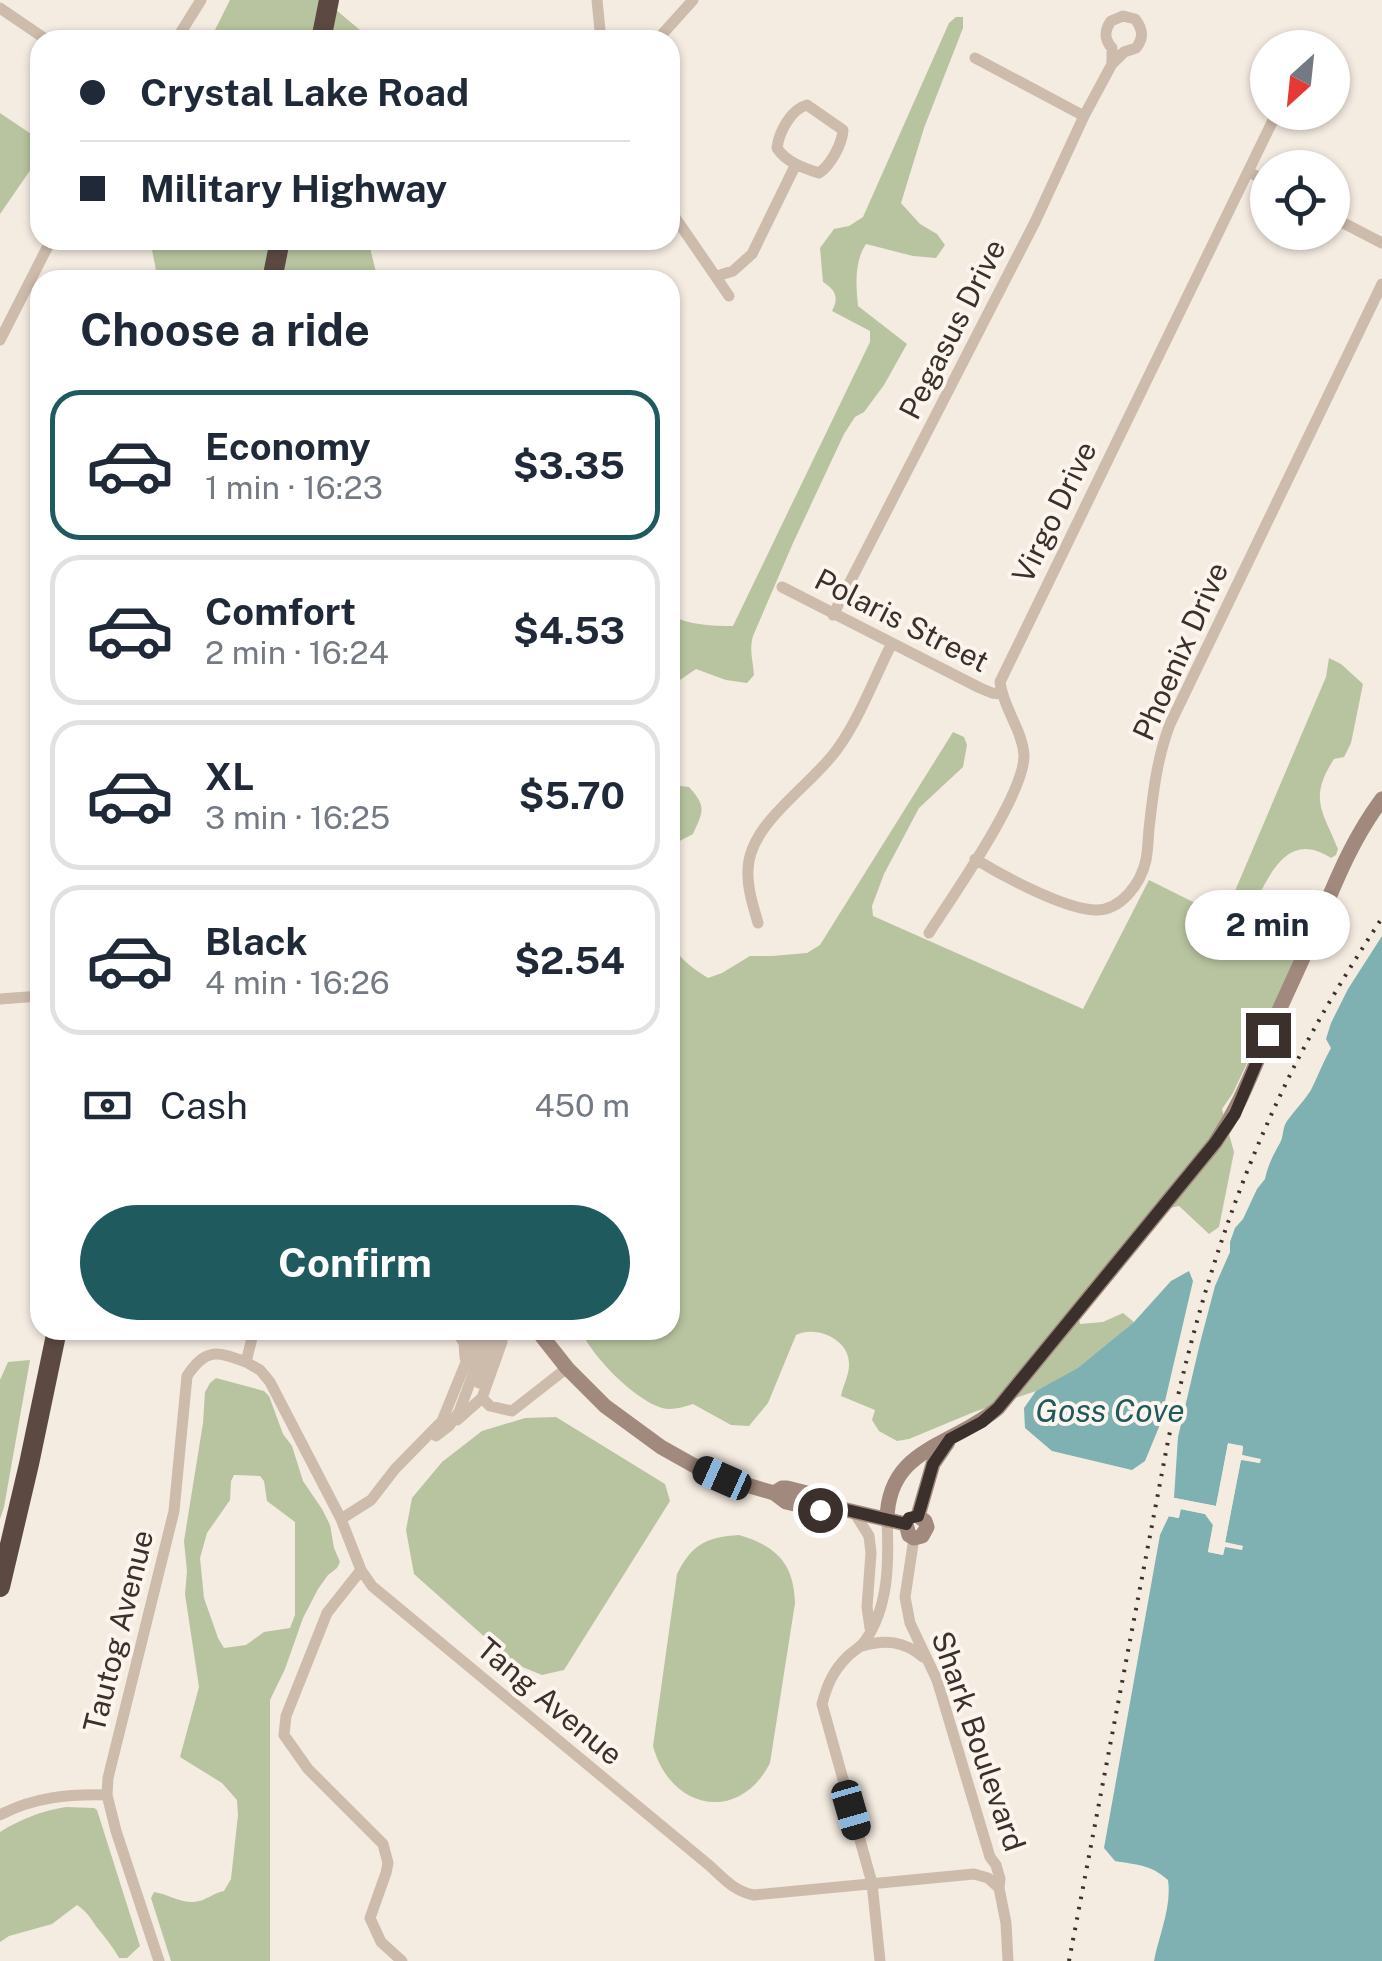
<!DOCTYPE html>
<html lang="en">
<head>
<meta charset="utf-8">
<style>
	body { margin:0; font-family:"Public Sans",sans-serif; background:#f2f2f3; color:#1f2937; height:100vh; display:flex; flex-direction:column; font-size:38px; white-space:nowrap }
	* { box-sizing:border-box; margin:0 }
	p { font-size:32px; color:#747a83 }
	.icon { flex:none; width:55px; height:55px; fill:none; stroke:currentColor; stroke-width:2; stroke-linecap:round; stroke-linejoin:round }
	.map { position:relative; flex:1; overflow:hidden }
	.sheet { position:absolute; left:30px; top:270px; width:650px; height:1070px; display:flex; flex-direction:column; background:#fff; border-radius:30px; box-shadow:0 2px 8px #0004 }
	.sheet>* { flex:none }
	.hud { position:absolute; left:30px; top:30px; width:650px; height:220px; border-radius:30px; box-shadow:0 2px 8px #0004; display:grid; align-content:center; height:220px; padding:0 50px; background:#fff }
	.needle { width:65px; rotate:207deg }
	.fabs { position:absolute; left:1250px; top:30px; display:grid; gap:20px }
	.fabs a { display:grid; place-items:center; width:100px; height:100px; border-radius:50%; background:#fff; box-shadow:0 2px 8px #0004; font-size:50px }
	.end { position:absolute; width:45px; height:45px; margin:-22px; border:12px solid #3b302b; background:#fff; box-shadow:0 0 0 5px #fff }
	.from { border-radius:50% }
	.bubble { position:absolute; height:70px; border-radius:35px; background:#fff; box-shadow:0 2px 8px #0004; font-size:32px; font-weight:700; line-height:70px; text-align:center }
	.car { position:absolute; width:30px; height:60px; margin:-30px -15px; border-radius:12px; box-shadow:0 0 8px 2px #0007; background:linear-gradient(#222 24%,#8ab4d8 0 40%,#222 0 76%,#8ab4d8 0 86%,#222 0) }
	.hud b { display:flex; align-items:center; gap:35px; height:95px; font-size:38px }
	.hud b+b { border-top:2px solid #e0e1e3 }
	.hud i { width:25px; height:25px; background:#1f2937 }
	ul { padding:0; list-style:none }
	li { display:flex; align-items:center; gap:30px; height:150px; margin:0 20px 15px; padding:0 30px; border:5px solid #e0e1e3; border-radius:30px }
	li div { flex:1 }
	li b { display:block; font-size:38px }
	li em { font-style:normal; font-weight:700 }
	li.active { border-color:#1f5a5e }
	li>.icon { width:90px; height:90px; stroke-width:1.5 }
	h2 { padding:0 50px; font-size:45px; line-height:120px }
	.pay { display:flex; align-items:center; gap:25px; height:110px; padding:0 50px; font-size:38px }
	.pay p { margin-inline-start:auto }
	.primary-button { display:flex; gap:20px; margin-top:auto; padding:20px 50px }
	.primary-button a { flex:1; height:115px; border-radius:60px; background:#1f5a5e; color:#fff; font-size:40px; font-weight:700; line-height:115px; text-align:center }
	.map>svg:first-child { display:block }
	.green { fill:#b8c4a0; fill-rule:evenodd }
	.water { fill:#7fb0b2 }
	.pier { fill:#f4ebe1; fill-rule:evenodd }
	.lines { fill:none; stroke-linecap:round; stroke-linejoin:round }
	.street { stroke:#cdbbac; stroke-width:11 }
	.secondary { stroke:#a18a7d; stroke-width:15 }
	.highway { stroke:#5c4a42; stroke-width:20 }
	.rail { stroke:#3b302b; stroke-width:4; stroke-dasharray:2.5 8; stroke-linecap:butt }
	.route { stroke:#3b302b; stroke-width:12 }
	.labels { text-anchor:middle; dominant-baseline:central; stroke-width:8; stroke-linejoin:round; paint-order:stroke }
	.street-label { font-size:30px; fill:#3b302b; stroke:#fbf5ee }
	.water-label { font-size:32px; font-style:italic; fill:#1f5a5e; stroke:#fbf5ee }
</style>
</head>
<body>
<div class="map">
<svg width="1382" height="1961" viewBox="0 0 1382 1961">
	<rect width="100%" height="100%" fill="#f4ebe1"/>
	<path class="green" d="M230 0H324L360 30 376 40H210Z
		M956 17H963V28L924 128 901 203 920 224 937 234 945 245 936 258 913 256 866 244C854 262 856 285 858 306L907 344 884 385 864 412 855 417 844 434 793 543 753 636C749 650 753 660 754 675L747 683 726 680 696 669 674 684 670 693V615C689 625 712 626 733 626L870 342V331L832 311C839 298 836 290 823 282L820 248 834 229 849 226 863 217 949 23Z
		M0 113 40 140V156L0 214Z
		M150 240H368L378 280H158Z
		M1329 658 1341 664 1363 684 1351 743 1344 757 1334 759C1308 799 1323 811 1338 849L1336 855 1331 858C1282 825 1263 890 1246 923L1250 930 1298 954 1233 1093 1222 1109 1234 1152 1219 1227 1209 1234 1179 1206 1154 1211 1076 1305 1080 1324 1103 1322 1123 1313 1134 1322 1078 1369 1036 1391 974 1412 909 1439 897 1441 879 1431 872 1420 875 1410 841 1396C843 1386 849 1375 849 1365 850 1339 816 1325 796 1335L768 1403 749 1426 731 1425 693 1404C683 1407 672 1411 662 1408 635 1400 590 1355 581 1330H670V940C678 958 691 967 708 978L722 973 750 956H772L807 953 820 945 953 732 964 737 967 745 963 767 919 808 884 874 872 906 873 916 1083 1009 1149 880 1213 912H1226L1326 677Z
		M670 785 689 787C707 807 703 811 693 834L672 845 670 853Z
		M30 1360 4 1507 0 1519V1380L8 1362Z
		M216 1378 264 1391 269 1396 283 1434 292 1446 303 1481 322 1509 330 1525 334 1548 340 1562 337 1568 328 1575 318 1589 303 1618 285 1669 270 1700V1961H171L151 1898 154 1892C167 1894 181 1903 194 1902 206 1901 213 1893 224 1891L231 1879 238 1815 237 1800 222 1783 180 1757 199 1687 185 1594 187 1571 184 1541 203 1423 205 1392 210 1383ZM234 1475 260 1476 264 1481 267 1501 295 1522V1615L290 1628 264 1632 246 1645 224 1648 218 1638 204 1598 200 1558 207 1533 230 1500 231 1481Z
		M556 1417 665 1484 670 1501 564 1670 542 1675 515 1664 414 1574 406 1530 412 1498 442 1462 482 1431 525 1418Z
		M739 1535C777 1546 794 1564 795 1603L770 1763C739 1824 670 1810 653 1746L677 1574C692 1544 707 1537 739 1535Z
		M66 1807 94 1808 97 1810 140 1946 127 1958H119C113 1947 107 1940 99 1930 91 1920 89 1913 77 1905L52 1924 9 1936 0 1942V1832C21 1819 41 1811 66 1807Z"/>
	<path class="water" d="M1382 936V1961H1154C1159 1935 1172 1907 1168 1880 1150 1864 1137 1865 1115 1861L1104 1848 1160 1535 1169 1516 1178 1518 1180 1509 1205 1514 1213 1525 1208 1552 1223 1555 1225 1546H1242L1225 1543 1241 1459 1259 1463 1260 1460 1242 1455 1243 1446 1228 1444 1216 1506 1174 1498 1178 1437 1200 1343 1215 1286 1230 1252V1242L1235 1228 1243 1219 1257 1189 1265 1179C1268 1165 1273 1155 1280 1143 1284 1136 1282 1128 1287 1121 1295 1110 1304 1101 1311 1090 1318 1076 1323 1062 1331 1048L1326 1039 1331 1023 1348 989Z
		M1189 1271 1193 1281 1159 1427 1145 1461 1132 1470 1052 1451 1025 1428 1024 1408 1036 1391 1078 1368 1134 1322 1171 1281Z"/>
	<path class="pier" d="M1228 1443 1243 1446 1242 1455 1261 1459 1260 1463 1241 1460 1225 1542 1243 1546 1242 1550 1225 1547 1223 1555 1208 1552 1213 1525 1205 1514 1181 1509 1179 1518 1167 1516 1168 1511 1174 1512 1178 1504 1170 1502V1497L1216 1506ZM1232 1449 1238 1450 1237 1456 1219 1549 1214 1548 1218 1523 1209 1510 1217 1511 1221 1508Z"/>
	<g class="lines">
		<path class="street" d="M597 0 601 40
			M0 8 47 40
			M1123 16 1135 19C1143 29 1144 38 1136 48L1124 52 1112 64V48C1104 39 1104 31 1111 21Z
			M176 40 201 0
			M657 40 693 0
			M975 58 1084 116
			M807 105 843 130C842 144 831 165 819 173 803 168 786 162 777 148 779 132 791 109 807 105Z
			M1249 172 1268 182
			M670 210 729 296
			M1332 217 1382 243
			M717 276 733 271 752 254 796 164
			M0 340 51 240
			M782 587 980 688 992 693 1001 694
			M833 615 1035 222 1084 116 1112 64
			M975 859C1003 876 1064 909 1095 910 1121 911 1141 883 1146 860 1148 850 1148 839 1149 829 1153 793 1157 758 1170 724L1382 284
			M758 923C753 905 747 888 748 870 749 822 812 786 838 748 860 717 874 679 891 645
			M929 933C952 897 1025 794 1024 755 1022 729 1003 708 1000 682L1277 112
			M0 999 40 996
			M254 1330 246 1362 260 1370 270 1382 341 1519 361 1570 372 1586 710 1866C724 1879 734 1891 754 1895L974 1874 988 1878 999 1888
			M456 1330 464 1343 465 1358
			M479 1383 492 1347V1330
			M482 1398 490 1406 512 1411 567 1368
			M457 1420 482 1398 502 1342 499 1330
			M436 1436 449 1426 459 1412 484 1345 480 1330
			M854 1512 869 1536 871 1553 867 1607 870 1628
			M341 1519 371 1500 395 1469 442 1421 473 1345 472 1330
			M914 1538 905 1597 910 1623 937 1680 990 1857 996 1865 1000 1879 999 1888 1006 1923 1008 1961
			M361 1570 327 1613 286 1716 284 1735 308 1769 383 1844 388 1863 386 1873 370 1918 381 1942 402 1961
			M862 1646C885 1639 904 1641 923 1657
			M0 1815C34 1797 69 1794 107 1795
			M159 1961 116 1831 107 1795 108 1778 174 1511 187 1376C206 1348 216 1351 246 1362
			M880 1961 872 1883 822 1704C827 1685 833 1671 847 1657 853 1651 860 1648 865 1641 889 1607 889 1561 887 1520"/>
		<path class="secondary" d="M537 1330 567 1368 605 1406 661 1447 693 1465 723 1478 774 1493 786 1502 820 1510 834 1507 906 1524
			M774 1493 782 1488H787L823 1497 834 1507
			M918 1516 933 1464 948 1442
			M887 1520C888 1447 952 1447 998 1408L1215 1143C1241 1104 1251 1074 1269 1033 1284 998 1301 964 1316 928 1336 881 1351 841 1382 799
			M906 1524 909 1535 914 1538 922 1536 927 1527 925 1521 918 1516"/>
		<path class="highway" d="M321 40 329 0
			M272 280 280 240
			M0 1587 29 1464 57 1330"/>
		<path class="rail" d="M1069 1961 1168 1441C1193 1322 1227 1208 1279 1098 1308 1035 1344 976 1382 918"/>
	</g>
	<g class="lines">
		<path class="route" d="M820 1510 834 1507 906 1524 909 1518 918 1516 933 1464 950 1439 982 1422 998 1408 1215 1143 1235 1114 1268 1035"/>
	</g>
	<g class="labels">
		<g class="street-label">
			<text transform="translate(952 329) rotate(-63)">Pegasus Drive</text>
			<text transform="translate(1054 512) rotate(-64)">Virgo Drive</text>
			<text transform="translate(902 620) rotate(27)">Polaris Street</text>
			<text transform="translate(1180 651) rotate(-66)">Phoenix Drive</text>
			<text transform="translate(118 1631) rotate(-76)">Tautog Avenue</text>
			<text transform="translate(550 1701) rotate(40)">Tang Avenue</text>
			<text transform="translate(979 1741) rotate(71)">Shark Boulevard</text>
		</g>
		<g class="water-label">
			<text x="1110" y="1410">Goss Cove</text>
		</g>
	</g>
</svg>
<div class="fabs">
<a><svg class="needle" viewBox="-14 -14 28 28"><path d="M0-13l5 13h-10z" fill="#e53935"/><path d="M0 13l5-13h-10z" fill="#747a83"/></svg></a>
<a><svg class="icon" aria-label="locate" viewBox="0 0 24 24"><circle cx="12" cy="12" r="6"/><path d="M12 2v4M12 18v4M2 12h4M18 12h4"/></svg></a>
</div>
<i class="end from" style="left:820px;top:1510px"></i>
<i class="end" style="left:1268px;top:1035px"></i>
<div class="bubble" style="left:1185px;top:890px;width:165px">2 min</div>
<i class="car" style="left:722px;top:1478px;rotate:294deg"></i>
<i class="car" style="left:851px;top:1810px;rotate:164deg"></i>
<div class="hud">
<b><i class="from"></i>Crystal Lake Road</b>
<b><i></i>Military Highway</b>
</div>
<section class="sheet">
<h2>Choose a ride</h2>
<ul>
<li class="active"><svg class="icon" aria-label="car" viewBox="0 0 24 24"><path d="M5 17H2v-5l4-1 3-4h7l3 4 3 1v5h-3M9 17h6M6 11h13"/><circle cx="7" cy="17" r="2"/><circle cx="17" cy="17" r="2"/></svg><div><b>Economy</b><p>1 min · 16:23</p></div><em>$3.35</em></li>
<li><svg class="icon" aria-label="car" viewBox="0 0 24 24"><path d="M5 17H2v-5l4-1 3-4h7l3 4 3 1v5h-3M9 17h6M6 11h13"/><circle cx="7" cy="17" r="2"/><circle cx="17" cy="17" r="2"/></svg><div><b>Comfort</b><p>2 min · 16:24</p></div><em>$4.53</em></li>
<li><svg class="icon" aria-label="car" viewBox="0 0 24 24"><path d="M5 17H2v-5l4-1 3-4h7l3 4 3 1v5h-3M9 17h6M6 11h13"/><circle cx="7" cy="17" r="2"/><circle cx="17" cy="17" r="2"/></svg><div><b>XL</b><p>3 min · 16:25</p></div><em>$5.70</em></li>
<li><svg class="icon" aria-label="car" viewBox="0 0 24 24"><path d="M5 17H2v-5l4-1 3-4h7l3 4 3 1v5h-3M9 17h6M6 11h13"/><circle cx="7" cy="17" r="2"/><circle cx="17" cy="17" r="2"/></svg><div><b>Black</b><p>4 min · 16:26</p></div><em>$2.54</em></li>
</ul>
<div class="pay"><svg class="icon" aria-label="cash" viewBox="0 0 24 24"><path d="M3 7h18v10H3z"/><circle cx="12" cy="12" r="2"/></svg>Cash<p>450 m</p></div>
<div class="primary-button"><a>Confirm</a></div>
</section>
</div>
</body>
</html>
